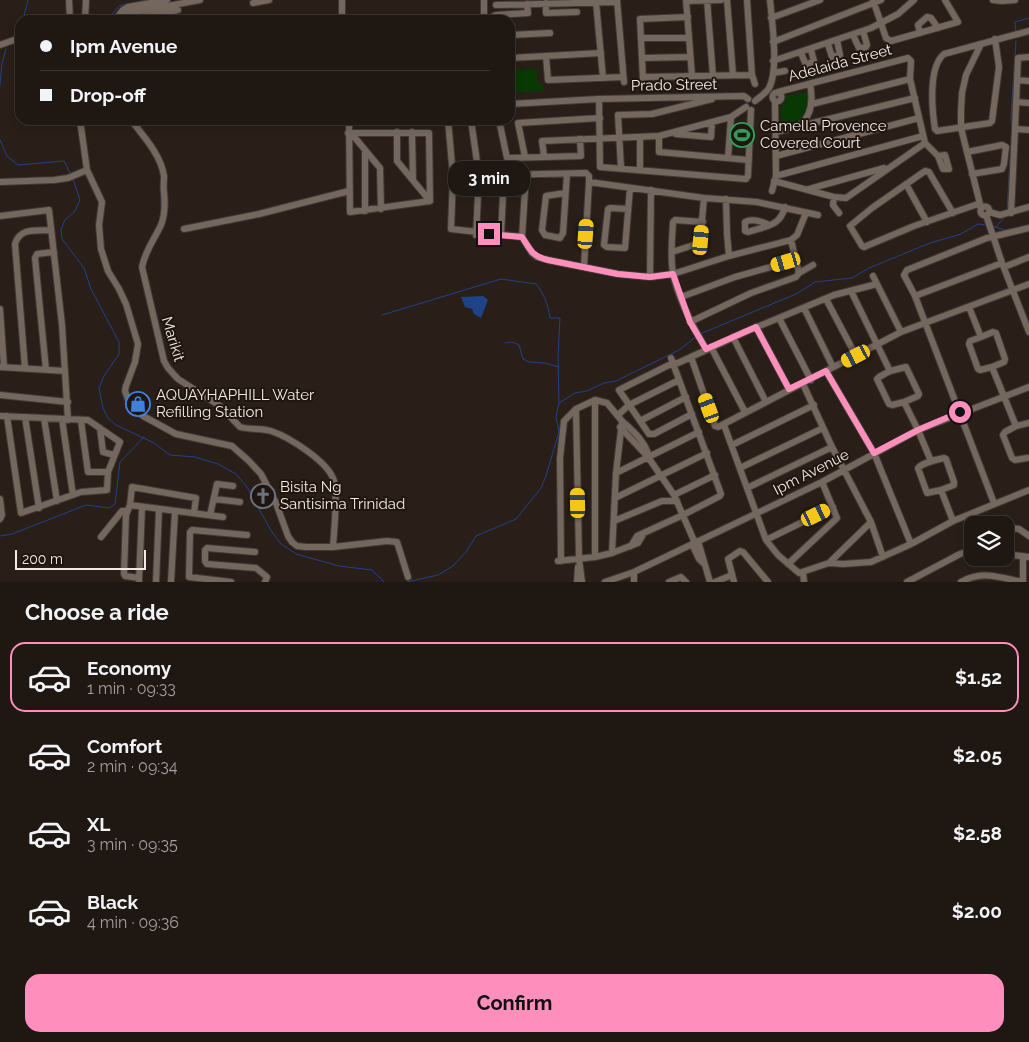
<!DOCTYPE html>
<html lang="en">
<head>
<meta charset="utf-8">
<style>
	body { margin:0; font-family:Raleway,sans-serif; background:#27201b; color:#f1f3f6; height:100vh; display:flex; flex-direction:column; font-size:19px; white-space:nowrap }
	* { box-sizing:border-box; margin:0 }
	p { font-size:16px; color:#a19f9f }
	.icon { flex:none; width:28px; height:28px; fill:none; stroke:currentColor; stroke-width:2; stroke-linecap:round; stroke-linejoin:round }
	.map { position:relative; height:582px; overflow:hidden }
	.drawer { display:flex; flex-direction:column; background:#1f1712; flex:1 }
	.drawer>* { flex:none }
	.guide { position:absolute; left:15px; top:15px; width:500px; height:110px; border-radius:15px; box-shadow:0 2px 8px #0003,0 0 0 1px #3c3632; display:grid; align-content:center; height:110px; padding:0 25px; background:#1f1712 }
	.tools { position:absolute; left:964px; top:516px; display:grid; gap:10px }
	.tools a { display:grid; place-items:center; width:50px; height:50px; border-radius:10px; background:#1f1712; box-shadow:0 2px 8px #0003,0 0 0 1px #3c3632; font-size:25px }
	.scale { position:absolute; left:15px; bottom:12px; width:131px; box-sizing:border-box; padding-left:5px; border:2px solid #f1eae5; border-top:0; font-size:14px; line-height:18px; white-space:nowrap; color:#f1eae5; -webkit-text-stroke:4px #20160f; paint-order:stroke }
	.end { position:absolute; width:22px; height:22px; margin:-11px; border:6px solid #fe8ebb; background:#111; box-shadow:0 0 0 2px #111 }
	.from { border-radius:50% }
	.bubble { position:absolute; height:35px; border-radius:15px; background:#1f1712; box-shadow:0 2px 8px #0003,0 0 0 1px #3c3632; font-size:16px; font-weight:700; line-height:35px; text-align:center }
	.car { position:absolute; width:15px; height:30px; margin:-15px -8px; border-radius:6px; box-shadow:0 0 4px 1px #0007; background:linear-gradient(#f5c518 24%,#345 0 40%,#f5c518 0 76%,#345 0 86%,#f5c518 0) }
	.guide b { display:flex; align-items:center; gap:18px; height:48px; font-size:19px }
	.guide b+b { border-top:1px solid #3c3632 }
	.guide i { width:12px; height:12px; background:#f1f3f6 }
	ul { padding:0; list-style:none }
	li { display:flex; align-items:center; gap:15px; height:70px; margin:0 10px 8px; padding:0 15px; border:2px solid transparent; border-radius:15px }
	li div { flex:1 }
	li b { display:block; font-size:19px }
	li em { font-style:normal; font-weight:700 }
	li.active { border-color:#fe8ebb }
	li>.icon { width:45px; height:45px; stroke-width:1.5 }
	h2 { padding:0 25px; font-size:22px; line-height:60px }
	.action { display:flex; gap:10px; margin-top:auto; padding:10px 25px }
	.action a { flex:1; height:58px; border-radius:15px; background:#fe8ebb; color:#111; font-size:20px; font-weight:700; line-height:58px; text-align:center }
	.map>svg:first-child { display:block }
	.green { fill:#083904 }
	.water { fill:#1f4289 }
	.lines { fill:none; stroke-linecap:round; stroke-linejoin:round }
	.stream { stroke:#1f4289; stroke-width:1 }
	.minor-casing { stroke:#433a36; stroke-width:8 }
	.minor { stroke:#73675e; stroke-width:6 }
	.route { stroke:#fe8ebb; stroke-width:6 }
	.labels { text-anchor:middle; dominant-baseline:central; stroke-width:4; stroke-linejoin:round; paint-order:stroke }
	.street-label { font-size:15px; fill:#f1eae5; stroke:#20160f }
	.poi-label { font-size:15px; fill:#f1eae5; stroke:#20160f; text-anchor:start }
</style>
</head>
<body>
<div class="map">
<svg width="1029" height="582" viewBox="0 0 1029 582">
	<rect width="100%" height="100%" fill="#291f18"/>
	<path class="green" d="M537 69 538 84H543L544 91 510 93V70Z
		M808 92C811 114 801 123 781 128V106L786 101V96Z
		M736 123 749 124 748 147 735 146Z"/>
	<path class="water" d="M483 296 488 300 481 318 474 314 472 309 465 307 461 297Z"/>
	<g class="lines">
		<path class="stream" d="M23 20 28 0
			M107 20 119 6 126 4
			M1016 32 1015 22 1029 18
			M13 37 20 30
			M0 85 2 63 6 49
			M1012 132 1011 117 1016 41
			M0 140 7 156 18 165 64 161 71 175
			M73 179 80 200 75 211 65 220 61 229 62 239 84 268 91 289 119 342V354L104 376 99 388 103 408 108 418 116 425 154 443 170 455 195 457 218 464 236 474 247 487 270 529 280 543 296 554 339 566 372 570 384 582
			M161 194V205
			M1007 211 1010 160
			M993 226 1004 230 1016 228
			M996 227 1006 215
			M141 259 147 245
			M382 315 501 279 536 284C544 294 548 304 550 318H560L558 356 559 403
			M700 334 796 294 815 282 852 278 869 268 930 243 961 234 978 224 987 225
			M505 343 512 342 519 345 523 359 529 362 545 363 559 367
			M0 536 12 534 86 505 109 508 115 504 120 462 144 437
			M407 582 438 575 453 566 466 552 476 536 516 519 541 488 546 476 559 432 556 417 559 403 575 393 587 391 604 383 616 381 679 350 697 336"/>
		<defs>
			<path id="minor" d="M69 0 70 20
				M617 0 624 82
				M686 0 692 76
				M707 0 713 76
				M727 0 733 75
				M747 0 752 75 755 84
				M873 0 886 38 891 41 958 22 945 0
				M993 0 1002 1 1015 0
				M687 1 721 0
				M596 2 603 78
				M253 3 269 0
				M546 3V13L577 12
				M496 5 617 2
				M118 16 123 10 128 7 167 0
				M492 17 496 15 528 13 527 4
				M771 18 820 0
				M85 20 86 0
				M119 20 123 15 129 13 200 0
				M127 20 178 10
				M342 20V0
				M484 20V0
				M920 33 918 25 927 17 931 18 938 28
				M510 35 550 33
				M853 35 859 48 866 47 867 45 863 31
				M641 38H689
				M995 39 999 67 992 121 990 123 937 131 935 129C932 110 928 67 944 54L1029 31
				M773 42 881 0
				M828 44 832 57 840 55 837 40
				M981 44 966 75 962 93 961 111V128L981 208
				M0 45 20 38
				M801 53 806 65 814 61 811 50
				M546 56 548 80 623 77
				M1029 57 1018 58 1015 129 1029 130
				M510 58 601 53
				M642 58 690 57
				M773 61 871 28 898 14 914 0
				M773 73 785 71
				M643 77 752 75
				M643 80 640 19 688 17
				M1017 80 1029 81
				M778 92 908 58 911 61 910 79 925 143 938 156 943 169H949L945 155 938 156
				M772.5 97a4.5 4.5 0 1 1 9 0a4.5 4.5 0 1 1-9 0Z
				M599 99 600 167 746 179 748 176 751 110
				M755 101C760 97 766 93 769 88 779 70 772 21 770 0
				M1016 102 1029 103
				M510 104 599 99 744 96 748 99
				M812 104 910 79
				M80 120 87 170 102 202 99 225 101 249 108 271 119 289 126 304 138 344 135 362 126 386 125 391 130 405 143 416 176 434 232 446 249 461 261 474 276 503 288 536 292 542 297 546 306 547H333L387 541 397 542 408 577
				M131 120C144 137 161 155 164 176 164 181 163 187 164 192 165 202 165 215 161 225 154 240 145 251 142 267L164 361 168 368 178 379 220 406 240 427C250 430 261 428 271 431 289 437 329 462 334 481 338 498 334 529 333 547
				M349 120 350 212 430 201
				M448 120 453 176 451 229 522 237
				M471 120 479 176 476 235
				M499 120 507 158 581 156 580 139
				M799 126C813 115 813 99 810 84
				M397 132V161L430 201
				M412 132 413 180
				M776 132 915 98
				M348 133H429L430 201
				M351 133 380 168 381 209
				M676 134 711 137 712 122
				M659 136V152L749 160
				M967 152 1002 145 1006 147 1004 164 1002 169 972 174
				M544 156 542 141 659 136 731 117 746 107
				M776 156 919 118
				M525 157 518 123 600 118
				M728 158 731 117
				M621 168 618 115 652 114 712 99
				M640 170V138
				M526 175 522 237 532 253 537 257 548 260 618 274 650 277 673 274 729 256 791 240 797 235 806 213
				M453 176 586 173 589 176V182L584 267
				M776 176 923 136
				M774 181 834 197 846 198 925 143
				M0 182 54 180 68 178 87 170
				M589 182 704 198 757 202 818 215
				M906 184 927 222
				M809 189 884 168
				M772 191 776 176 775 101
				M565 193 546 196 542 230 545 235 560 238 563 233 567 174
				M834 197 833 205 839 213
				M726 199 727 234 729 256
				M980.5 211a4.5 4.5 0 1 1 9 0a4.5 4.5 0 1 1-9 0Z
				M628 209 610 208 608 209 604 245 607 247 625 248 630 188
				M365 211V150
				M989 212 1000 215 1029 207
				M953 213 929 172 925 171 872 208 850 226 862 246 864 247 914 226 975 205 979 204
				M1011 213 1015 129
				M986 215 1002 263 1029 332
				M0 216 49 210 62 325 68 420
				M703 222 675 220 673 222C672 239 670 257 673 273 678 299 693 327 706 349
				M769 225C761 221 752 218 745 222V231L748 232C765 226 780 227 785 207
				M184 229 259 214 349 191
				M501 235 504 175
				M791 240 799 273
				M672 252 700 243 704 198
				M1004 267 1029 257
				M873 276 901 332
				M650 277 651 190
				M851 291 890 371 879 377 877 379 889 404 892 405 904 402
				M915 296 1002 263
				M681 297 735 277 796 260
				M826 299 856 356
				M969 307 981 337 970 341 969 344 978 369 980 370 992 367
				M804 308 833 367
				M0 309 4 367
				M779 318 811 380
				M690 322 751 293 796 277 799 273 813 265
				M756 327 789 389
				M733 337 766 402
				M981 337 993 332 996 333 1005 359 1004 362 992 367 1016 426 1005 432 1003 435 1012 458 1015 460 1027 458
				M711 347 745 412
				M691 357 715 426 718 427 901 332 1029 284
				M0 367 65 371
				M25 368 15 244C20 227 36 231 51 230
				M46 370 35 258 37 254 54 252
				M826 371 874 453 911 544
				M890 371 906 367 919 394 918 396 904 402 918 430 931 461
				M803 384 832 447 871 522 883 557
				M0 395 68 402
				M595 400V557
				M576 409 579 559 582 582
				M692 414 654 434H649L619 390 673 363H678L745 332 834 295 877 284
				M618 415 629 405 679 380
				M0 416 88 420 120 442 108 472 107 490 81 492 21 513 7 416
				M25 417 39 508
				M44 418 57 501
				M62 419 73 495
				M81 421 88 472H108
				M622 421C634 432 644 440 649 456
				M640 421 686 397
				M724 425 766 540 778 555 799 573 829 563 843 564 871 562 911 544 953 521 1029 490
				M1016 426 1029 423
				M620 427 648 457 674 495 695 543
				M100 428 103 452 114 455
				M732 445 814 405
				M944 458 946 459 954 482V485L941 490 927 493 918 468C924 462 935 460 944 458Z
				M740 468 823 428
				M616 473 699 432
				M747 488 832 447
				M941 490 953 521
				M674 495 715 475
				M615 498 707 453
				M0 499 2 515 0 519
				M214 499 240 502
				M994 503 915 296 904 275 907 270 987 238 1029 228
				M130 505 223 517
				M210 515 217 484 233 486
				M614 521 662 501H677
				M1005 527 1019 529 1029 536
				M101 537 122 511H127
				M766 540 833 507
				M698 541 710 582
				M692 544 699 559 703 563
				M631 546 637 536 683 515 720 496 721 494 671 358
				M255 552 207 548 205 550V561L207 564 256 568 267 577 265 582
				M1005 554 1029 557
				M558 561 595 557 612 553 638 543 644 533
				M561 561 560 458 564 421 576 409 595 400 607 403 622 421 616 473 612 553
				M829 563 871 522
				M788 564 837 518 822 482
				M634 572V582
				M803 572 804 582
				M139 578 125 576 124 574 126 515 130 505 132 487 196 498 194 513
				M139 581 142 507
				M156 582 159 509
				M171 582 175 511
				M231 582 189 577 190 532 192 530 247 535
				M577 582 578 567
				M605 582 634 572 822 482 918 430 1029 387
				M669 582 681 577 686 582
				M715 582 732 575
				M734 582 728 559 740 551 743 552 768 582
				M907 582 960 554 972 550
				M961 582C983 570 999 577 1022 582
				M1023 582V557"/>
		</defs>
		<use href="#minor" class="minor-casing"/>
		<use href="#minor" class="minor"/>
	</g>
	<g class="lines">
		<path class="route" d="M489 234 522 237C531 251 532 256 548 260L618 274 650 277 673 274 690 322 706 349 756 327 789 389 826 371 874 453 918 430 960 412"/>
	</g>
	<defs>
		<symbol id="stadium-ring" viewBox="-11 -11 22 22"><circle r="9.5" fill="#20160f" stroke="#2e9e5b" stroke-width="1.5"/><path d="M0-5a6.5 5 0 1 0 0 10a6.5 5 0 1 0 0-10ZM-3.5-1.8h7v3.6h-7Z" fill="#2e9e5b"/></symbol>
		<symbol id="shop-ring" viewBox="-11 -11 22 22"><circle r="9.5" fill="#20160f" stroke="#3f7fe0" stroke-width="1.5"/><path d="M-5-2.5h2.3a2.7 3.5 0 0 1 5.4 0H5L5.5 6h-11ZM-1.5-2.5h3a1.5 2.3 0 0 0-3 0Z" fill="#3f7fe0"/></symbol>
		<symbol id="church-ring" viewBox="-11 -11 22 22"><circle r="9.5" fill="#20160f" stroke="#6b7280" stroke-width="1.5"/><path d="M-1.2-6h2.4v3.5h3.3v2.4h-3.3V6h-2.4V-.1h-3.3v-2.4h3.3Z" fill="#6b7280"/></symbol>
	</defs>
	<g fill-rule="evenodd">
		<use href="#stadium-ring" x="728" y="121" width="28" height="28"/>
		<use href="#shop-ring" x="124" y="390" width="28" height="28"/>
		<use href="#church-ring" x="249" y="482" width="28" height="28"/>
	</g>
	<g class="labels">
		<g class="street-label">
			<text transform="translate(840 63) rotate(-15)">Adelaida Street</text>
			<text transform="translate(674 85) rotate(-1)">Prado Street</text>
			<text transform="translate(173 339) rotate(73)">Marikit</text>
			<text transform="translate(811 472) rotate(-27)">Ipm Avenue</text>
		</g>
		<g class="poi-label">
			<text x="760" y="126">Camella Provence<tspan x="760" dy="17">Covered Court</tspan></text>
			<text x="156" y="395">AQUAYHAPHILL Water<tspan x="156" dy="17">Refilling Station</tspan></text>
			<text x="280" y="487">Bisita Ng<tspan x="280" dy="17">Santisima Trinidad</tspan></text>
		</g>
	</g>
</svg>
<div class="tools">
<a><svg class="icon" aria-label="layers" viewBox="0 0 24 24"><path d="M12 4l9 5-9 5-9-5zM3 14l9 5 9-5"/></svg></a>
</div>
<div class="scale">200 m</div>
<i class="end from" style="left:960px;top:412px"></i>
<i class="end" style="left:489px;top:234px"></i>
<div class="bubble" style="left:448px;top:161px;width:82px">3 min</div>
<i class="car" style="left:586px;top:234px;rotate:4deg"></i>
<i class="car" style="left:701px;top:240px;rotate:5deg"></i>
<i class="car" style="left:786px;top:262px;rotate:254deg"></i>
<i class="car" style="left:856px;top:356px;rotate:243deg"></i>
<i class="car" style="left:709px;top:408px;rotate:340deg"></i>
<i class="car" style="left:578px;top:503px;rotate:359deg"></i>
<i class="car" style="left:816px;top:515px;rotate:64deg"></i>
<div class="guide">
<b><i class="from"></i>Ipm Avenue</b>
<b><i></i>Drop-off</b>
</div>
</div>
<section class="drawer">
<h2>Choose a ride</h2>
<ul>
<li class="active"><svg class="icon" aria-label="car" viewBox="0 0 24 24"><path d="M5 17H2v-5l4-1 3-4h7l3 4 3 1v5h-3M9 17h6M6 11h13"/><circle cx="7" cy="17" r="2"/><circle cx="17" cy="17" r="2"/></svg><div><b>Economy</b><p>1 min · 09:33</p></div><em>$1.52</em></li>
<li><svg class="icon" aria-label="car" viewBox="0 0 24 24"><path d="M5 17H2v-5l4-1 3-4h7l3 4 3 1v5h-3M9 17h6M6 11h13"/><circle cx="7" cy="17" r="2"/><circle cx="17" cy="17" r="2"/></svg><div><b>Comfort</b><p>2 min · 09:34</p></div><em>$2.05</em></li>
<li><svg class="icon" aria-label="car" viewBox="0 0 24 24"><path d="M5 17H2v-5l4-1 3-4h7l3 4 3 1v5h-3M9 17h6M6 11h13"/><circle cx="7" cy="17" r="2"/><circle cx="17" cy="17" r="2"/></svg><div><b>XL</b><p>3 min · 09:35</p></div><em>$2.58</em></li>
<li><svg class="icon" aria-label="car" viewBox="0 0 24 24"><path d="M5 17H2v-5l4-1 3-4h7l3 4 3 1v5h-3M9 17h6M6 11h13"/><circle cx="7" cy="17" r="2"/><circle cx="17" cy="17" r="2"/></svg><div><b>Black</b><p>4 min · 09:36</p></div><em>$2.00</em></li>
</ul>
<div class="action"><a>Confirm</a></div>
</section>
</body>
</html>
